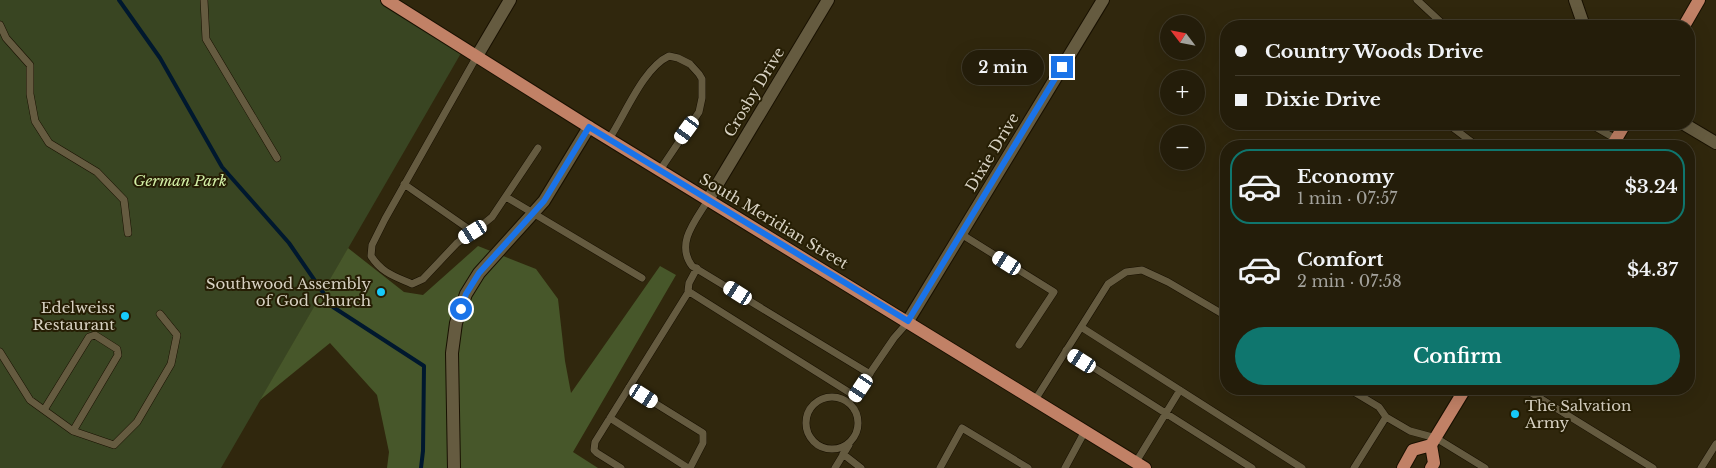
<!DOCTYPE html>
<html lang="en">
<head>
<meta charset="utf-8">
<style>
	body { margin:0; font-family:"Libre Baskerville",serif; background:#2c2613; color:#f1f3f6; height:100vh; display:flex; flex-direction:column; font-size:19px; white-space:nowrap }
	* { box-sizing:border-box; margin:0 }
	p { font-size:16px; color:#a3a29c }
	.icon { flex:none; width:28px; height:28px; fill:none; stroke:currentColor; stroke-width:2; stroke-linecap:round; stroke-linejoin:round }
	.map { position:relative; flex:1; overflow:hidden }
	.side { position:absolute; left:1220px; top:140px; width:475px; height:255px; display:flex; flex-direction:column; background:#241d0a; border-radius:20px; box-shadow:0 5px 20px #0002,0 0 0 1px #413b2b }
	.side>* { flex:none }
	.guide { position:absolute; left:1220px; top:20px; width:475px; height:110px; border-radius:20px; box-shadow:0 5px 20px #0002,0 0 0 1px #413b2b; display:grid; align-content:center; height:110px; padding:0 15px; background:#241d0a }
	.needle { width:32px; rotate:302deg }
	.fabs { position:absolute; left:1160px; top:15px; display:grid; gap:10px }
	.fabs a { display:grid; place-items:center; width:45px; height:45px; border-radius:50%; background:#241d0a; box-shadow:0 5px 20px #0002,0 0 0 1px #413b2b; font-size:25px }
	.end { position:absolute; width:22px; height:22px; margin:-11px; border:6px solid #1a73e8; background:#fff; box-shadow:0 0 0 2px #fff }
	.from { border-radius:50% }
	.bubble { position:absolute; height:35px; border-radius:18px; background:#241d0a; box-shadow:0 5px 20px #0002,0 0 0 1px #413b2b; font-size:16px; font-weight:600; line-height:35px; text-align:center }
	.car { position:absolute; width:15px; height:30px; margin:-15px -8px; border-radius:6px; box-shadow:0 0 4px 1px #0007; background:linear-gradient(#fff 24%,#345 0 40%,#fff 0 76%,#345 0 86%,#fff 0) }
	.guide b { display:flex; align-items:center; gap:18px; height:48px; font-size:19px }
	.guide b+b { border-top:1px solid #413b2b }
	.guide i { width:12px; height:12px; background:#f1f3f6 }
	ul { padding:9px 0 0; list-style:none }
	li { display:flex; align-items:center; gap:15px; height:75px; margin:0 10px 8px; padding:0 5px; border:2px solid transparent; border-radius:20px }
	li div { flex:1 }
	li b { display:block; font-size:19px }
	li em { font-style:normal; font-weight:600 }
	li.on { border-color:#0f766e }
	li>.icon { width:45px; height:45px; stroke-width:1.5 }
	.action { display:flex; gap:10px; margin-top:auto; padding:10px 15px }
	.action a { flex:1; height:58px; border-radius:30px; background:#0f766e; color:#fff; font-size:20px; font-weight:600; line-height:58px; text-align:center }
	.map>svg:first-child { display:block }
	.green { fill:#394522 }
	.forest { fill:#47572a }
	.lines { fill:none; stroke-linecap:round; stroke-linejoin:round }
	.stream { stroke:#00182e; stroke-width:4 }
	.service-casing { stroke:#181000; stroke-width:8 }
	.minor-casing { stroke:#181000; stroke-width:14 }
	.primary-casing { stroke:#181000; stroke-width:14 }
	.service { stroke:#655b40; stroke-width:7 }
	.minor { stroke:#655b40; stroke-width:12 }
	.primary { stroke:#c18166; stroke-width:12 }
	.route { stroke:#1a73e8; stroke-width:6 }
	.poi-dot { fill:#17cafb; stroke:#261e04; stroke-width:2 }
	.labels { text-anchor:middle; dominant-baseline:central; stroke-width:4; stroke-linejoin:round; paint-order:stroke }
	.street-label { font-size:15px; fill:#d7d1c2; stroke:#261e04 }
	.park-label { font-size:15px; font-style:italic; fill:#d2eea5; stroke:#261e04 }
	.poi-label { font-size:15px; fill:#d7d1c2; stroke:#261e04; text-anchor:end }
</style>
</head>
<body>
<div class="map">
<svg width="1716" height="468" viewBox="0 0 1716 468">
	<rect width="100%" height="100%" fill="#30270d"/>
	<path class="green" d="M0 0H387L464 48 221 468H0Z"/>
	<path class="forest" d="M478 246 536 269 558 299 565 361 571 393 660 266 676 275 573 452 598 468H387L389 452 377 395 330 343 260 400 348 248 404 292 423 295Z"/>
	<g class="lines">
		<path class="stream" d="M119 0 160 58 222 167 289 243 333 307 424 366 423 451 421 468"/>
		<defs>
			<path id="service" d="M204 0 206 39 277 158
				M1417 0 1445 26
				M0 25 6 38 30 65V94L35 121 49 143 97 172 124 200 128 233
				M1428 26 1437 20
				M477 56 385 219 372 245 371 256C382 273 394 276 412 284L423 279 457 243 476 230 492 217 538 148
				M1448 124 1477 146
				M1590 124 1616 139
				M609 139C625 115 643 68 669 56L678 58 690 64 699 74 702 79V98L699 112 660 170
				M404 184 473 232
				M506 197 642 278
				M708 200C696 220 675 243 692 266L870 374
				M961 234 1054 292 1019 345
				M697 268 689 283 688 291 855 396
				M1081 327 1108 284 1126 272 1142 270 1168 282 1226 316
				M1066 350 1252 468
				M0 352 30 400 73 431 114 445 137 422 171 364 177 335 160 314
				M629 387 703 433V443L690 468
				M1349 389 1379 407 1386 417
				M1525 389 1653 468
				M806 423a26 26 0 1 1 52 0a26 26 0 1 1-52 0Z
				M853 398 894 338 908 322
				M1035 400 1081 327 1302 468
				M44 410 89 337 95 335 117 349 118 355 73 431
				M610 418 688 468
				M843 454 861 468
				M1136 462 1180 390
				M621 468 597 453 594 450 595 442 689 291
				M835 468 849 445
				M940 468 962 428 1028 468
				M1065 468 1085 431
				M1354 468 1386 417 1410 431 1436 438 1485 468
				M1701 468 1716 444"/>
			<path id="minor" d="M1575 0 1584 26
				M477 56 510 0
				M1684 124 1716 143
				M708 200 828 0
				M908 321 1103 0
				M454 468 452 353 456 323 466 294 479 273 544 201 589 127"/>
			<path id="primary" d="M387 0 589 127 1145 468
				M1684 26 1699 0
				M1612 146 1625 124
				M1403 468 1413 450 1431 445
				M1431 468 1434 463 1431 445 1465 389"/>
		</defs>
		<use href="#service" class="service-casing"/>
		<use href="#minor" class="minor-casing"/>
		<use href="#primary" class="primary-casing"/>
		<use href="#service" class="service"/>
		<use href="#minor" class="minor"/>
		<use href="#primary" class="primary"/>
	</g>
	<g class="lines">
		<path class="route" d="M461 309 466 294 479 273 544 201 589 127 908 321 1062 67"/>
	</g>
	<g class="poi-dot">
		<circle cx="381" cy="292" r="5"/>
		<circle cx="125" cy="316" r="5"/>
		<circle cx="1515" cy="414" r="5"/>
	</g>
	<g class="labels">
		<g class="street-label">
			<text transform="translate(754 92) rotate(-59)">Crosby Drive</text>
			<text transform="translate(992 152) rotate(-59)">Dixie Drive</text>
			<text transform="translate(774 221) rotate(31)">South Meridian Street</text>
		</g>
		<g class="park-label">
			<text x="180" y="180">German Park</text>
		</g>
		<g class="poi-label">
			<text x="371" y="283">Southwood Assembly<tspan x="371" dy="17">of God Church</tspan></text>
			<text x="115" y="307">Edelweiss<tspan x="115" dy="17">Restaurant</tspan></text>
			<text x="1525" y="405" text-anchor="start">The Salvation<tspan x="1525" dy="17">Army</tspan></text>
		</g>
	</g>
</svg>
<div class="fabs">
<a><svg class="needle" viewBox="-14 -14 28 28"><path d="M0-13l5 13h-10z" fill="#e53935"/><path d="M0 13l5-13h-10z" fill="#a3a29c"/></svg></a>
<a>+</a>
<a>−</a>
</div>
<i class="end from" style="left:461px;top:309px"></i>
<i class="end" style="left:1062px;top:67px"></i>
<div class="bubble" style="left:962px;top:50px;width:82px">2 min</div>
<i class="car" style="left:687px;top:130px;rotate:216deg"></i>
<i class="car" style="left:473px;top:232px;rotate:238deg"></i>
<i class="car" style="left:1007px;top:263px;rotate:302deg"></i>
<i class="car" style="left:738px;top:293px;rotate:302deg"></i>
<i class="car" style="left:1082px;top:361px;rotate:302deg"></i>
<i class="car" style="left:861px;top:388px;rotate:214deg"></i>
<i class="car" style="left:644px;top:396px;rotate:122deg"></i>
<div class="guide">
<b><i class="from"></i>Country Woods Drive</b>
<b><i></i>Dixie Drive</b>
</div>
<section class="side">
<ul>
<li class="on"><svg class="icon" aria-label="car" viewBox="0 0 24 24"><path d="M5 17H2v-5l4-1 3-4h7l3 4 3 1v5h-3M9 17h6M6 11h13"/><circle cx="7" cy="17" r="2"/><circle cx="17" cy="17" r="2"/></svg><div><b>Economy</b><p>1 min · 07:57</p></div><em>$3.24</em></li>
<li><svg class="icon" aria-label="car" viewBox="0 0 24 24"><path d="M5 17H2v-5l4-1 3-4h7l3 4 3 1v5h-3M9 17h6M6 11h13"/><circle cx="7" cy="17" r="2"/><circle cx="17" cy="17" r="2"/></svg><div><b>Comfort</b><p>2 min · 07:58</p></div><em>$4.37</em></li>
</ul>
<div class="action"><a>Confirm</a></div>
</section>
</div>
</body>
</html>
